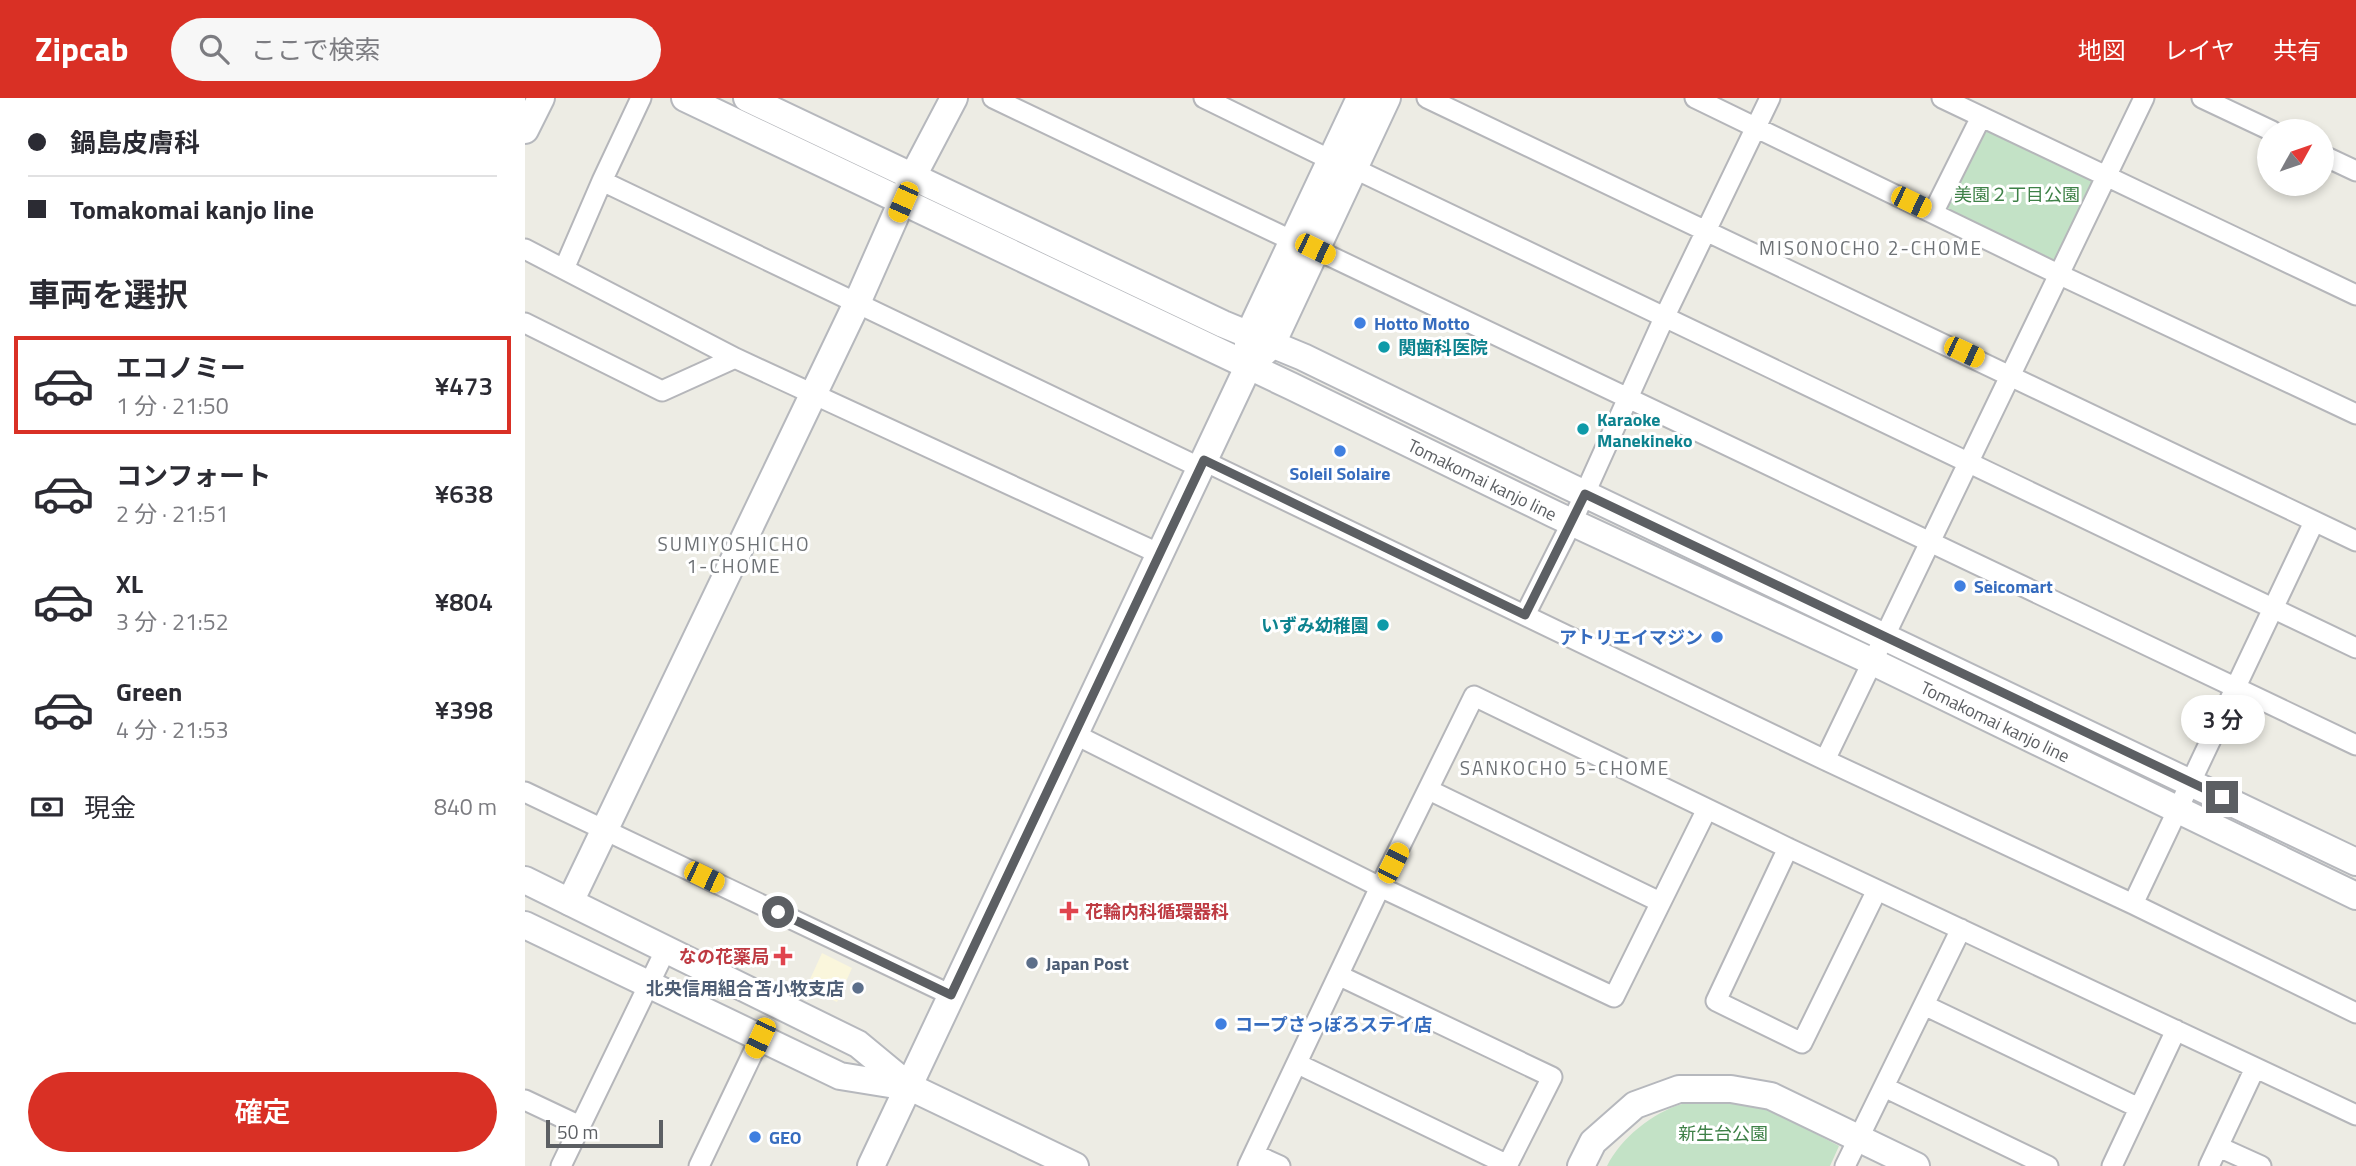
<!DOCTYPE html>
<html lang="ja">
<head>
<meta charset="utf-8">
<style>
	body { margin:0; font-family:"Titillium Web","Noto Sans JP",sans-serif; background:#f7f7f7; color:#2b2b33; height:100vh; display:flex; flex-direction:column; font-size:26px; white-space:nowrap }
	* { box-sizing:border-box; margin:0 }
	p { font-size:23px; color:#7c7c81 }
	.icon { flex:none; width:38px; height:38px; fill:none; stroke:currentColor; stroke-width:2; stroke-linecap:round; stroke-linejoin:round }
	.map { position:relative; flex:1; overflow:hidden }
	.details { display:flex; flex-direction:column; background:#fff; width:525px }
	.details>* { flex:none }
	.top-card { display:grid; align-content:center; height:154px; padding:0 28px; background:#fff }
	.needle { width:46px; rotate:50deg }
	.fabs { position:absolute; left:1732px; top:21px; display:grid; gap:14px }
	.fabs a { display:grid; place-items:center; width:77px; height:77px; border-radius:50%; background:#fff; box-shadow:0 4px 10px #0003; font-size:35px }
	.scale { position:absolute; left:21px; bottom:18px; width:117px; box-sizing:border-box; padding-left:7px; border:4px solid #5c5f63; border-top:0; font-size:19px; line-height:24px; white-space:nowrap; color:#5c5f63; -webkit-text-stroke:5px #fff; paint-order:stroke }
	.end { position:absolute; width:32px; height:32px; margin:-16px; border:9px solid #5c5f63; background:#fff; box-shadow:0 0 0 4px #fff }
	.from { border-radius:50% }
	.bubble { position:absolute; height:49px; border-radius:24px; background:#fff; box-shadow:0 4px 10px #0003; font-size:23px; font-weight:600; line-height:49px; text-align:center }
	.car { position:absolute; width:21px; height:42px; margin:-21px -10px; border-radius:9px; box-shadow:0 0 5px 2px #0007; background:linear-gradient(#f5c518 24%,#345 0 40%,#f5c518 0 76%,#345 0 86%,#f5c518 0) }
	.top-card b { display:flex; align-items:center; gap:24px; height:66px; font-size:26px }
	.top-card b+b { border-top:2px solid #e1e1e2 }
	.top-card i { width:18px; height:18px; background:#2b2b33 }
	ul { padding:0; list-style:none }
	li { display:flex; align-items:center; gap:21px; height:98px; margin:0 14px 10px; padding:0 14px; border:4px solid transparent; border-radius:0px }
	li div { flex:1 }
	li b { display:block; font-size:26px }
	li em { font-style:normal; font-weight:600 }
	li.active { border-color:#d93025 }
	li>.icon { width:63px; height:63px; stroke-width:1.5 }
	h2 { padding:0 28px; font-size:32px; line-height:84px }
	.pay { display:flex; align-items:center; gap:18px; height:77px; padding:0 28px; font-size:26px }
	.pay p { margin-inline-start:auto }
	.primary-button { display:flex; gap:14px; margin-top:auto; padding:14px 28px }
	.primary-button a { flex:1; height:80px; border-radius:42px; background:#d93025; color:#fff; font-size:28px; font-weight:600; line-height:80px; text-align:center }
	header { display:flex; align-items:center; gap:42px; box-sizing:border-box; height:98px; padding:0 35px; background:#d93025; color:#fff }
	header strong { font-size:33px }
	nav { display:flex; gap:38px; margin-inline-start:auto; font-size:24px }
	.search { width:490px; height:63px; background:#f7f7f7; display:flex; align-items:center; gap:18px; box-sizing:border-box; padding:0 24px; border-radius:38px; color:#7c7c81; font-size:26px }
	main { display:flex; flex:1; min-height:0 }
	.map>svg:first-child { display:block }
	.commercial { fill:#faf6dc }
	.green { fill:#c3e2c6 }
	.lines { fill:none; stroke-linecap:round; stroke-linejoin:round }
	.street-casing { stroke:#b5b6ba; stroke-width:23 }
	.secondary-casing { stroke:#b6b8bd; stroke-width:30 }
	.street { stroke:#fff; stroke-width:19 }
	.secondary { stroke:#fff; stroke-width:26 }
	.route { stroke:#5c5f63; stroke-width:9 }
	.shop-dot { fill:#3f7fe0; stroke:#fff; stroke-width:2.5 }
	.culture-dot { fill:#0f9aa8; stroke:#fff; stroke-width:2.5 }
	.health-dot { fill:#e0444e; stroke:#fff; stroke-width:2.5 }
	.service-dot { fill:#5c6f8a; stroke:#fff; stroke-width:2.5 }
	.labels { text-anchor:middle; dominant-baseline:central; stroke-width:6; stroke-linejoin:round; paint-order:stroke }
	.park-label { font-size:18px; fill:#3e8147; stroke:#fff }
	.shop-label { font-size:18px; font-weight:bold; fill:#366cbe; stroke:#fff; text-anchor:start }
	.culture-label { font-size:18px; font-weight:bold; fill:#0d838f; stroke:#fff; text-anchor:start }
	.street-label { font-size:18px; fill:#5c5f63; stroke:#fff }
	.health-label { font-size:18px; font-weight:bold; fill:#be3a42; stroke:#fff; text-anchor:start }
	.service-label { font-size:18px; font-weight:bold; fill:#4e5e75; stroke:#fff; text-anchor:start }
	.neighbourhood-label { font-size:19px; letter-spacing:2px; fill:#6d7175; stroke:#fff }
</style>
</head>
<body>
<header>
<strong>Zipcab</strong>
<div class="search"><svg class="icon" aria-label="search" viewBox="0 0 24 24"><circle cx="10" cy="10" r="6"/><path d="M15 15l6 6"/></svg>ここで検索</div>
<nav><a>地図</a><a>レイヤ</a><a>共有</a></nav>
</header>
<main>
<section class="details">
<div class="top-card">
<b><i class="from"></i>鍋島皮膚科</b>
<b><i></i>Tomakomai kanjo line</b>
</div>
<h2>車両を選択</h2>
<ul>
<li class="active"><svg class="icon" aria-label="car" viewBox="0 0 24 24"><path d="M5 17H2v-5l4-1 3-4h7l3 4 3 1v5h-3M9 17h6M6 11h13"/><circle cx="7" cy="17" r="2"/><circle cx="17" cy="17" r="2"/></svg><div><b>エコノミー</b><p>1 分 · 21:50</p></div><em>¥473</em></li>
<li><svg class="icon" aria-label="car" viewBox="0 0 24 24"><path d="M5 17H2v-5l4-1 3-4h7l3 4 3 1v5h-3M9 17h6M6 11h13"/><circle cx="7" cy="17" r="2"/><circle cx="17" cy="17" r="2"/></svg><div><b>コンフォート</b><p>2 分 · 21:51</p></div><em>¥638</em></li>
<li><svg class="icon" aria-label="car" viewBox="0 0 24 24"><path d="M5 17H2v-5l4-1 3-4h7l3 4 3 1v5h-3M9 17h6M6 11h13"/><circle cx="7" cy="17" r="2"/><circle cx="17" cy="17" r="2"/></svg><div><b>XL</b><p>3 分 · 21:52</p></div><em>¥804</em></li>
<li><svg class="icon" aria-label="car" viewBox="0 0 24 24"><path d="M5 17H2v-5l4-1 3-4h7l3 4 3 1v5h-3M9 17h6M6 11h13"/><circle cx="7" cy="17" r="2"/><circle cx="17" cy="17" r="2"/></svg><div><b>Green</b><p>4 分 · 21:53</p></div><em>¥398</em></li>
</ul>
<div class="pay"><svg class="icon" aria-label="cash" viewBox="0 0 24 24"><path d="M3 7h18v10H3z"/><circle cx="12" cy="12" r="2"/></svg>現金<p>840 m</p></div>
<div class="primary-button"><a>確定</a></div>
</section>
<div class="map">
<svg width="1831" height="1068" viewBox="0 0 1831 1068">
	<rect width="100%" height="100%" fill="#edece4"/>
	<path class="commercial" d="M297 855 327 870 312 904 281 890Z"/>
	<path class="green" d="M1456 19 1579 79 1533 176 1408 115Z
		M1201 1002 1240 1009 1314 1048 1305 1068H1082C1096 1040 1127 1015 1157 1006 1170 1002 1187 1003 1201 1002Z"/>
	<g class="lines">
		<defs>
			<path id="street" d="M468 0 768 143
				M679 0 806 62
				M902 0 1831 443
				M1170 0 1533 176 1831 316
				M1417 0 1831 197
				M1677 0 1747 33
				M1797 57 1831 73
				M828 70 1831 550
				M77 83 676 370
				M1408 115 1456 19
				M0 151 210 260 635 456
				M790 151 1831 647
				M39 171 77 83 116 0
				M0 225 137 293 210 260
				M679 363 1300 662 1608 806 1831 915
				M1000 517 1047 424 1139 220 1245 0
				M549 636 855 789 1089 899 1182 711
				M1300 662 1619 0
				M904 692 1135 804
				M0 694 426 897
				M1263 750 1191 903 1277 945 1352 792
				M1608 806 1789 424
				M815 878 1027 979 982 1068
				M1399 907 1614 1010
				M773 966 983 1067
				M1359 989 1523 1068
				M0 1002 55 1028
				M1694 1049 1736 1068
				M729 1056 755 1068
				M36 1068 141 851
				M174 1068 235 940
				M723 1068 855 789 949 598 1263 750 1831 1017
				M1320 1068 1436 831
				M1587 1068 1651 932
				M1684 1068 1730 970"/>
			<g id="secondary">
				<path id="s1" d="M160 0 766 288 1029 416 1348 564 1831 798"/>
				<path d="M222 0 698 226 778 259 1043 388 1831 764"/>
				<path d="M0 32 16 0"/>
				<path d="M723 253V238L835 0"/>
				<path d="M0 782 333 946 385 989 550 1068"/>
				<path d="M45 804 332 205 388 78 429 0"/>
				<path d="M0 827 315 978 383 989"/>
				<path d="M346 1068 723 269 746 248 862 0"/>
				<path d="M1056 1068 1068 1044 1110 1007 1154 991H1206L1246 998 1391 1068"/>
			</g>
		</defs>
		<use href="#street" class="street-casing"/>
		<use href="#secondary" class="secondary-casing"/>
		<use href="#street" class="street"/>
		<use href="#secondary" class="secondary"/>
	</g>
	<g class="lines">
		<path class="route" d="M253 814 426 897 679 362 1000 517 1060 396 1697 699"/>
	</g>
	<g class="shop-dot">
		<circle cx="835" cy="225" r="7"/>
		<circle cx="815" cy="353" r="7"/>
		<circle cx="1435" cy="488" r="7"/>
		<circle cx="1192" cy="539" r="7"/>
		<circle cx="696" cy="926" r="7"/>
		<circle cx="230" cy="1039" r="7"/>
	</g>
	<g class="culture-dot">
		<circle cx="859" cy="249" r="7"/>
		<circle cx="1058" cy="331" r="7"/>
		<circle cx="858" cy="527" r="7"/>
	</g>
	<g class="health-dot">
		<path d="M540.5 802.5h7v7h7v7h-7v7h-7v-7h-7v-7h7z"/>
		<path d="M254.5 847.5h7v7h7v7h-7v7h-7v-7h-7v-7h7z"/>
	</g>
	<g class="service-dot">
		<circle cx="507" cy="865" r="7"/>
		<circle cx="333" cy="890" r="7"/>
	</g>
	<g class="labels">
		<g class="park-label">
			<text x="1492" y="96">美園２丁目公園</text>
			<text x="1198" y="1035">新生台公園</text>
		</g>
		<g class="shop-label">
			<text x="849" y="225">Hotto Motto</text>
			<text x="815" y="375" text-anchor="middle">Soleil Solaire</text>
			<text x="1449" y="488">Seicomart</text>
			<text x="1178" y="539" text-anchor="end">アトリエイマジン</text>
			<text x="710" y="926">コープさっぽろステイ店</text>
			<text x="244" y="1039">GEO</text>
		</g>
		<g class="culture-label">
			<text x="873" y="249">関歯科医院</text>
			<text x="1072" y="321">Karaoke<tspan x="1072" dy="21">Manekineko</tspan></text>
			<text x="844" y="527" text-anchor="end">いずみ幼稚園</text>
		</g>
		<g class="street-label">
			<text stroke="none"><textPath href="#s1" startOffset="884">Tomakomai kanjo line</textPath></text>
			<text stroke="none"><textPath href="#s1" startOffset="1451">Tomakomai kanjo line</textPath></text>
		</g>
		<g class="health-label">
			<text x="560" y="813">花輪内科循環器科</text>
			<text x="244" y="858" text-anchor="end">なの花薬局</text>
		</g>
		<g class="service-label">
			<text x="521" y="865">Japan Post</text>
			<text x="319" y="890" text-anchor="end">北央信用組合苫小牧支店</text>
		</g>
		<g class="neighbourhood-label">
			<text x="1346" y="149">MISONOCHO 2-CHOME</text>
			<text x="209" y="445">SUMIYOSHICHO<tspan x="209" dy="22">1-CHOME</tspan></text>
			<text x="1040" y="669">SANKOCHO 5-CHOME</text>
		</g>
	</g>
</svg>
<div class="fabs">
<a><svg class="needle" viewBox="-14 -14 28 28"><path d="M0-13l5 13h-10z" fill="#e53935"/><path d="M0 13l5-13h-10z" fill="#7c7c81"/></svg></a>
</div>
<div class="scale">50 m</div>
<i class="end from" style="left:253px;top:814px"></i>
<i class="end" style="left:1697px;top:699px"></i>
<div class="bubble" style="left:1656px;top:597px;width:84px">3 分</div>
<i class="car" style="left:378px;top:104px;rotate:204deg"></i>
<i class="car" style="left:1386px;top:104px;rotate:116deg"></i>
<i class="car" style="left:790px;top:151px;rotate:116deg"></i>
<i class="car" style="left:1439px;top:254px;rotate:115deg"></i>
<i class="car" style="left:868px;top:765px;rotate:27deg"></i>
<i class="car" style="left:179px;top:779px;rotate:116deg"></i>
<i class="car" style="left:235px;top:940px;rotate:205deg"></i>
</div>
</main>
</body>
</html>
